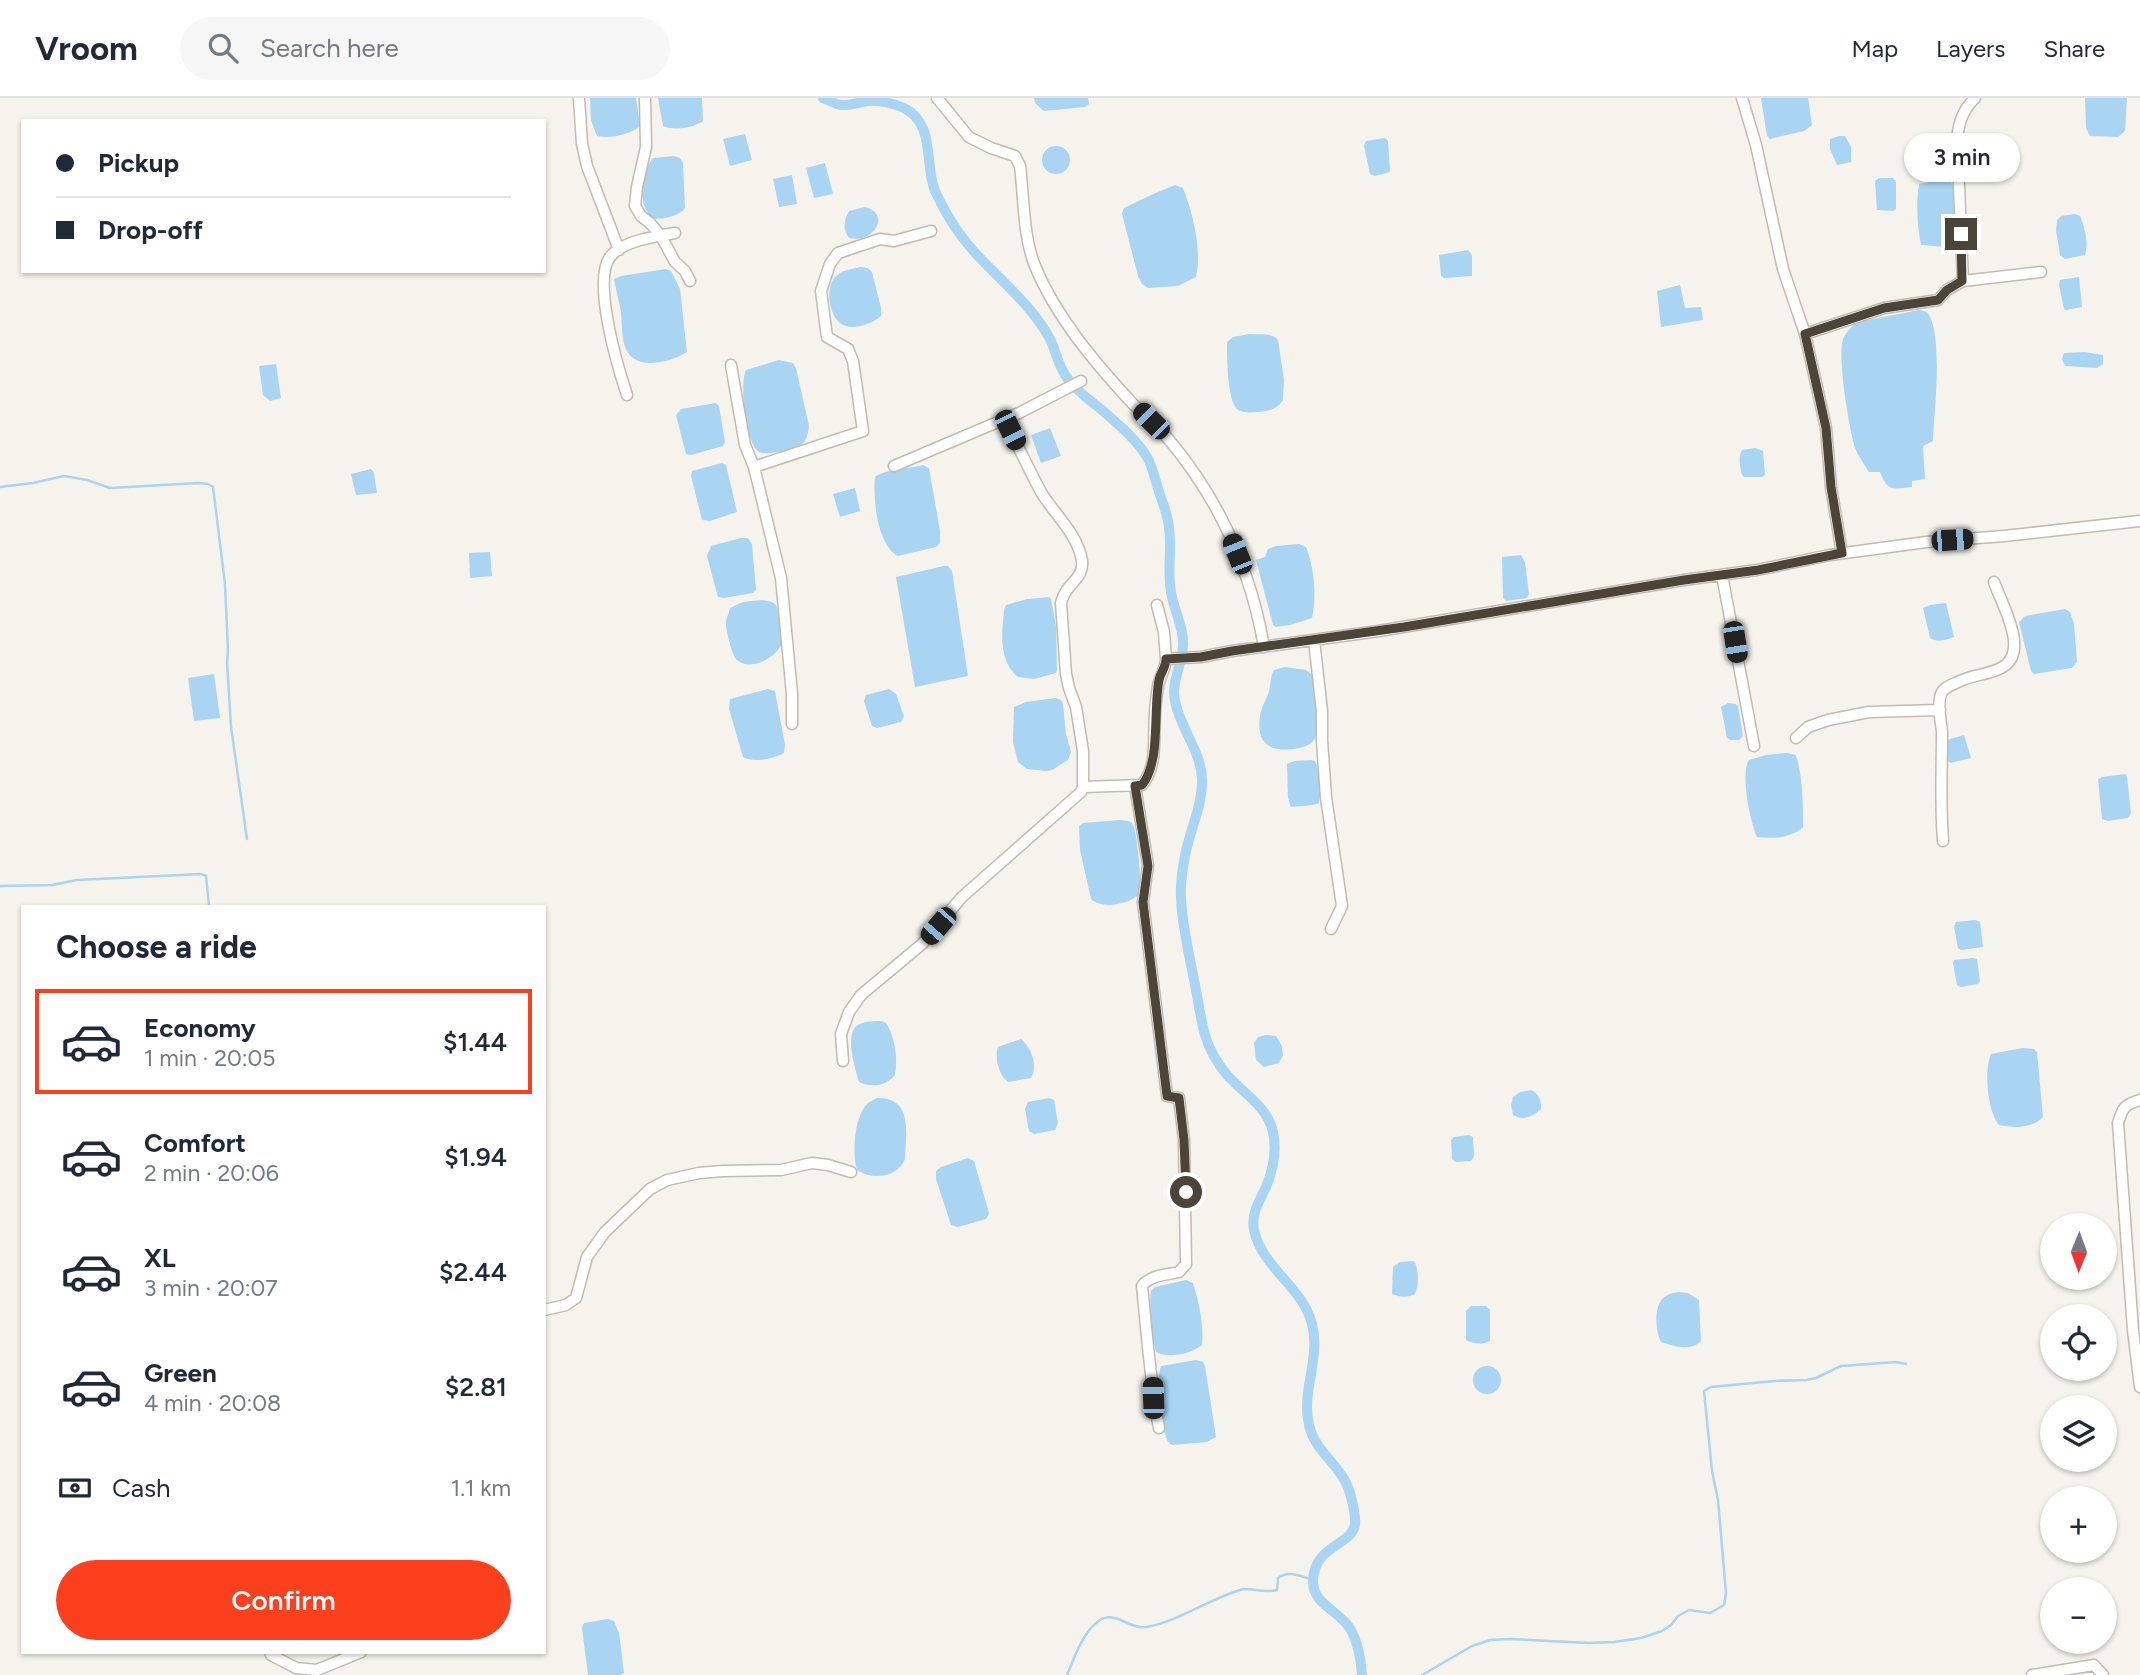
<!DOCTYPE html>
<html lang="en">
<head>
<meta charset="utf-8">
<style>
	body { margin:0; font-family:Figtree,sans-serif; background:#f6f6f7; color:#1f2937; height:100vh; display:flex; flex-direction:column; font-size:26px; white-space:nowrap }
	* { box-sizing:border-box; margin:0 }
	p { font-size:23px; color:#747a83 }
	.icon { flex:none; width:38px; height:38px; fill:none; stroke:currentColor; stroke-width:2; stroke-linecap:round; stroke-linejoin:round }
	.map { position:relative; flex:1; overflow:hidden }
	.sheet { position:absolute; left:21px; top:807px; width:525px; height:749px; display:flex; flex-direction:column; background:#fff; border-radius:0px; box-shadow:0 2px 5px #0004 }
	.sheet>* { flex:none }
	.guide { position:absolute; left:21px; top:21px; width:525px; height:154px; border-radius:0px; box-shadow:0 2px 5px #0004; display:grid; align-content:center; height:154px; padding:0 35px; background:#fff }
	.needle { width:46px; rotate:181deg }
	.fabs { position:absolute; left:2040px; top:1115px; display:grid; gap:14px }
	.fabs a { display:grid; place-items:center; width:77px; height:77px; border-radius:50%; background:#fff; box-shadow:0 2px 5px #0004; font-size:35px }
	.end { position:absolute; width:32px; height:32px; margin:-16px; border:9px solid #4b4439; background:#fff; box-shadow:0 0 0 4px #fff }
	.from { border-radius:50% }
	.bubble { position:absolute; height:49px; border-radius:24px; background:#fff; box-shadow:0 2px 5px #0004; font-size:23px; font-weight:600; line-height:49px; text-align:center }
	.car { position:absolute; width:21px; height:42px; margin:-21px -10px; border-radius:9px; box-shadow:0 0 5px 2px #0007; background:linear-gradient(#222 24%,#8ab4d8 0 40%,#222 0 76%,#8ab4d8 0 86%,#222 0) }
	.guide b { display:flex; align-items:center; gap:24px; height:66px; font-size:26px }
	.guide b+b { border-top:2px solid #e0e1e3 }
	.guide i { width:18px; height:18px; background:#1f2937 }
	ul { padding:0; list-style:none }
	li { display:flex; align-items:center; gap:21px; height:105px; margin:0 14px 10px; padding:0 21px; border:4px solid transparent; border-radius:0px }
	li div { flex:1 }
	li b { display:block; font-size:26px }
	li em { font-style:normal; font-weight:600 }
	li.active { border-color:#fc3f1d }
	li>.icon { width:63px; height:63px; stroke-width:1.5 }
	h2 { padding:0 35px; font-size:32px; line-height:84px }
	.pay { display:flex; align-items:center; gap:18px; height:77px; padding:0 35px; font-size:26px }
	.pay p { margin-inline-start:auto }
	.action { display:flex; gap:14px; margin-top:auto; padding:14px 35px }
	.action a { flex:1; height:80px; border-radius:42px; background:#fc3f1d; color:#fff; font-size:28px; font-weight:600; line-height:80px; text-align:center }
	header { display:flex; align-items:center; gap:42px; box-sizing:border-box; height:98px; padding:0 35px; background:#fff; border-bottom:2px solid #e0e1e3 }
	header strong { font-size:33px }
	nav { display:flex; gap:38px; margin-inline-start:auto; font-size:24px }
	.search { width:490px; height:63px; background:#f6f6f7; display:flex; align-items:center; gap:18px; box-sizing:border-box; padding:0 24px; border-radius:38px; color:#747a83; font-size:26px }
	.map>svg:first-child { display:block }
	.water { fill:#a9d4f2 }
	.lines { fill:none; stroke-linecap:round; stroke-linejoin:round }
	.stream { stroke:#a9d4f2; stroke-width:2.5 }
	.canal { stroke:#a9d4f2; stroke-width:10 }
	.street-casing { stroke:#c2bbae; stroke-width:13 }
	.street { stroke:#fff; stroke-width:10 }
	.route { stroke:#4b4439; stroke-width:9 }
</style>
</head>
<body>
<header>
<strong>Vroom</strong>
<div class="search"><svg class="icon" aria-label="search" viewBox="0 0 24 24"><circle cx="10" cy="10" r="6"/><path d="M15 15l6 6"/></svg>Search here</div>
<nav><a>Map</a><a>Layers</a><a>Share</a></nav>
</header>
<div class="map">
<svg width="2140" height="1577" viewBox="0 0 2140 1577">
	<rect width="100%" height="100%" fill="#f6f3ec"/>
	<path class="water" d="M590 0H636L640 28C630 37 610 41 597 38L591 22Z
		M658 0H702L703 23C693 30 675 33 663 28Z
		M1034 0H1088L1089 6 1085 9 1044 13 1035 5Z
		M1761 0H1808L1812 27 1804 33 1770 41 1767 38Z
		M2085 0H2127L2125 33 2118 39 2090 38 2086 30Z
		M745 36 752 62 730 68 723 41Z
		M1839 38H1845L1851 49V64L1837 67 1830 51V41Z
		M1385 40 1388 43 1390 74 1375 78 1370 76 1364 48 1366 43Z
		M1042 62a14 14 0 1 1 28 0a14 14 0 1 1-28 0Z
		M674 58 680 60 683 65 685 110C680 118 664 121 654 121 636 109 641 75 653 60Z
		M825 65 833 96 814 100 806 70Z
		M792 77 797 106 779 109 773 81Z
		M1879 80H1893L1896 84V111L1893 113 1877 112 1875 83Z
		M1939 82 1951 84 1953 88 1956 137 1955 144 1947 149 1921 147C1917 127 1916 105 1919 86Z
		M1175 87 1183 90C1193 116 1202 151 1196 179L1178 188 1148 190 1142 186 1138 178 1122 116 1124 110 1151 97Z
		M865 109C892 116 873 146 849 140 842 131 844 122 849 113Z
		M2075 116 2080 118C2085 130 2089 145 2085 157L2065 161 2060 157 2056 132 2057 122 2061 118Z
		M1468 152 1472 157V178L1444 180 1441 178 1439 157Z
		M860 169 868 170 872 174 881 210V218C872 226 851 234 840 225 829 216 825 190 835 179 841 172 852 171 860 169Z
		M666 171 671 173 680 191 687 254C676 261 662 265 650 265 619 264 623 236 621 214 619 203 616 192 614 181L621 178Z
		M2079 179 2082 209 2066 212 2064 211 2059 187 2060 182Z
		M1680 187 1685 210 1701 209 1703 222 1661 229 1657 193Z
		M1919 212 1927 214C1944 235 1934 314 1933 343L1923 348 1925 381 1912 383V389C1892 391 1888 394 1880 374H1869C1864 366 1858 358 1855 350 1849 331 1837 258 1843 241 1846 234 1851 229 1857 224Z
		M1249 236C1258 237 1272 234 1278 242L1284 282 1283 302C1277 311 1270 313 1259 314 1252 314 1243 316 1237 311 1227 301 1227 259 1227 244L1233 239Z
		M2085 254 2103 257V266L2097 270 2065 268 2062 261 2064 255Z
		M779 262 793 265 796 270 809 328C808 335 807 343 801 347 794 351 765 358 759 354 746 347 739 284 746 272Z
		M276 266 281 300 270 303 263 297 259 268Z
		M716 305 719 308 725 344 723 348 691 357 686 356 676 317 681 311Z
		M1050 330 1061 358 1041 365 1031 337Z
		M1755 350 1763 353 1765 377 1762 379H1744L1742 377C1740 368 1738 360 1742 352Z
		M722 365 726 367 737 414 710 423 702 422 691 378 692 373Z
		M923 367 929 370 940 433V445L936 449 898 458C877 447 873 401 875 379 886 371 908 371 923 367Z
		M371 371 374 375 377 395 356 397 351 376Z
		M855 390 860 413 840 419 833 396Z
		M741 440H748L752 446 756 492 753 495 724 500 718 499 707 458 711 448Z
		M1299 446 1306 449C1314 469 1317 498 1312 520L1290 527 1276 529 1273 527 1256 462 1265 459 1268 451 1276 448Z
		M490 454 492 478 470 480 469 455Z
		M1521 457 1525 464 1529 496 1527 500 1506 503 1503 500 1502 459Z
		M944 468H948L952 473 968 578 915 589 896 479Z
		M1049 499 1051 501 1056 528 1057 572 1056 575 1034 581 1018 579C1002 566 1001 544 1003 524 1004 517 1003 513 1006 507L1027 501Z
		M762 502 772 504 776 507C778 516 784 529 784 539 782 557 752 575 737 562 732 558 726 532 726 526 726 521 729 515 730 510L743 504Z
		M1946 505 1954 539C1946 542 1938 545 1930 540L1923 510 1930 507Z
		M2065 511 2070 514 2074 526 2077 564 2072 570 2034 576 2031 573 2019 524 2025 518Z
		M1285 569 1306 572 1314 578C1316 595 1324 627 1314 642 1310 648 1301 650 1294 651 1269 654 1256 645 1260 618 1261 609 1267 601 1269 593 1271 585 1270 579 1274 572Z
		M214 576 220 620 194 623 188 580Z
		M768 591 775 593 785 647 784 655C773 661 753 665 743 659L729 611 730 601Z
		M889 591 896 596 904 618 901 624 877 630 872 628 864 603 866 597Z
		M1056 600 1061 602 1063 606 1066 636 1071 654 1068 662 1052 672 1046 673 1027 671 1018 664 1013 644 1014 609 1026 604Z
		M1728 605 1736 606 1738 608 1743 638 1739 642H1730L1727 640 1721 609Z
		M1964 637 1971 660 1950 665 1946 660 1943 643Z
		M1787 655 1796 657C1803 680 1803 705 1803 729 1792 740 1773 741 1757 739 1750 723 1740 675 1749 662L1766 657Z
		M1311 662 1315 663C1321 674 1321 693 1319 705L1313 707 1291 709 1288 700 1287 666 1294 663Z
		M2125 676 2127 679 2131 715 2128 720 2108 723 2102 721 2098 681 2102 679Z
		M1120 722C1123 722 1128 723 1131 724 1138 730 1141 785 1140 796 1129 806 1103 812 1091 801L1080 752 1079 728 1083 725Z
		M1975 822 1980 824 1983 849 1961 852 1958 850 1954 829 1956 824Z
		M1973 860 1977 861 1980 883 1978 886 1961 889 1957 887 1953 865 1954 862Z
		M882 923 886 925C895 939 898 960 895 977 886 988 871 990 859 984 855 971 844 935 858 927 865 923 874 923 882 923Z
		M1266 937 1276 938 1282 948 1283 957 1279 965 1264 969 1256 962 1254 945 1258 939Z
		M1021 941C1032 950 1038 968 1031 980L1008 984C999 978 994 959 998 949Z
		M2023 950 2034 951 2037 954 2043 1019C2031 1031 2014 1030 1999 1027 1987 1013 1984 972 1991 956Z
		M1531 992C1538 995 1542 1003 1541 1011 1532 1019 1524 1023 1513 1017L1511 1007 1513 999 1520 994Z
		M877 1000C913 999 906 1035 905 1061 898 1079 873 1083 857 1072 852 1056 854 1019 867 1006 870 1003 874 1002 877 1000Z
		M1049 1000 1054 1002 1058 1025 1055 1032 1034 1036 1029 1033 1025 1011 1028 1004Z
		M1469 1037 1473 1039 1474 1058 1471 1063 1456 1064 1452 1061 1451 1042 1454 1039Z
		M968 1060 974 1063 989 1115 986 1121 958 1129 951 1127 936 1081V1073L941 1069Z
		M1414 1163C1419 1171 1419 1187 1415 1196 1408 1200 1399 1199 1392 1196L1393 1169 1400 1164Z
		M1186 1182 1193 1185C1199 1205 1204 1226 1202 1247 1191 1256 1168 1261 1156 1254 1151 1233 1149 1214 1151 1193L1155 1189Z
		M1678 1194 1688 1195 1699 1202 1701 1243C1690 1254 1674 1248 1661 1244 1655 1232 1653 1205 1666 1198 1670 1195 1674 1195 1678 1194Z
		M1471 1208H1486L1490 1212V1243C1482 1247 1474 1246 1466 1242V1213Z
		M1196 1262 1203 1264 1205 1268 1216 1339 1207 1344 1172 1347 1168 1344C1159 1324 1154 1290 1161 1268Z
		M1473 1282a14 14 0 1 1 28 0a14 14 0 1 1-28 0Z
		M608 1521 614 1523 619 1535 624 1575 621 1577H588L582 1530 584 1525Z"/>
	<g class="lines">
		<path class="stream" d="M0 389 33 385 64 378 87 382 110 390 198 385 208 386 213 389 225 486 228 553 227 564 231 629 247 741
			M0 788 52 787 77 782 201 776 206 778 209 808
			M1067 1577C1074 1560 1082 1537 1096 1525 1113 1509 1128 1532 1147 1529 1179 1523 1211 1500 1243 1491 1254 1491 1266 1495 1277 1492L1278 1480C1289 1472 1301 1478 1313 1482
			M1422 1577 1472 1548 1490 1542 1510 1541 1589 1545 1614 1544 1641 1540 1662 1533 1671 1527 1678 1518 1689 1512 1710 1515 1724 1507 1726 1495 1718 1402 1712 1373 1704 1293 1711 1289 1774 1283 1806 1282 1816 1280 1841 1268 1896 1264 1906 1266"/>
		<path class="canal" d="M823 0C828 2 835 6 840 7 850 8 858 4 868 3 880 2 892 5 904 10 936 26 924 66 935 93 946 117 963 143 982 162 1005 186 1032 209 1049 239 1056 252 1058 269 1068 281 1077 294 1090 302 1102 312 1118 326 1136 341 1147 359 1153 369 1155 382 1159 394 1163 406 1168 417 1169 430 1172 451 1167 473 1171 494 1174 513 1184 529 1183 548 1182 567 1171 584 1175 603 1180 630 1201 653 1202 681 1203 709 1188 735 1184 763 1182 775 1180 787 1181 800 1182 827 1189 855 1194 882 1198 900 1200 919 1205 937 1209 951 1218 966 1227 977 1244 996 1267 1008 1273 1034 1277 1052 1273 1072 1266 1089 1259 1104 1251 1115 1254 1132 1262 1170 1303 1189 1312 1226 1321 1260 1301 1293 1309 1327 1314 1350 1333 1362 1344 1381 1349 1389 1351 1398 1353 1407 1354 1413 1356 1420 1355 1426 1352 1448 1315 1446 1313 1482 1312 1507 1341 1513 1351 1532 1358 1545 1361 1563 1362 1577"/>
		<defs>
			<path id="street" d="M579 0 582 46 587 68 619 152
				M645 0 646 49 637 89 635 108 641 118 650 125 661 138 675 164 685 173 690 183
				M937 0 969 39 991 50 1015 58 1020 68C1024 100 1023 138 1035 168 1056 219 1095 265 1133 306 1145 318 1159 330 1170 343 1219 402 1251 473 1264 549
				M1742 0 1756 47 1783 171 1805 236 1826 330 1831 389 1842 455
				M1975 0C1963 12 1959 23 1957 41L1963 183 2041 174
				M1805 236 1884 210 1938 202 1947 192 1963 183
				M731 267 745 347 754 369 781 480 792 596V626
				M627 297C618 270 592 183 610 159 622 143 656 138 675 135
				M894 368 1019 315 1081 283
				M754 369 863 333 853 263 848 251 827 239 821 193 830 166 838 155 880 141 894 143 931 133
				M1722 477 1754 648
				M1157 507 1164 534 1166 561 1201 559 1232 553 1379 533 1684 482 1757 472 1830 457 1926 444 2004 438 2140 423
				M1314 542 1322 613V643L1326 699 1342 808 1331 831
				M1796 640 1808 629 1828 622 1869 614 1940 612
				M1135 688 1148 767 1143 804 1167 998 1179 1000 1184 1042 1186 1166 1179 1174C1166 1177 1150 1177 1142 1188 1147 1235 1150 1284 1159 1330
				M1083 689 1142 687C1158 668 1153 640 1155 616 1155 606 1157 597 1158 588 1160 578 1166 570 1166 561
				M1943 743C1940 706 1942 670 1942 634 1941 623 1937 607 1941 596 1944 589 1951 587 1958 584 1971 577 1986 577 1999 571 2032 557 2002 507 1994 484
				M843 963 841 936 849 914 861 897 922 846 962 799 1081 694 1083 689V653L1076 609 1069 590 1066 576 1061 505C1062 502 1063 498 1065 495 1071 484 1084 478 1082 463 1078 436 1054 416 1041 394 1028 370 1017 345 1004 321
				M2140 1002C2124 1007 2123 1009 2118 1025L2133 1232 2140 1289
				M544 1212 566 1207 576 1200 587 1159 605 1134 650 1091 667 1082 699 1075 723 1073 781 1072 812 1065 828 1067 851 1074
				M270 1554 271 1557 296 1570 317 1572 361 1554
				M2032 1577 2094 1567 2103 1577"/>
		</defs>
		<use href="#street" class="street-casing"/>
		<use href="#street" class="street"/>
	</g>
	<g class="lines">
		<path class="route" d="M1186 1094 1184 1042 1179 1000 1167 998 1143 804 1148 768 1135 688 1142 687C1161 664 1153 612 1159 582 1161 574 1166 569 1166 561L1201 559 1232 553 1404 529 1684 482 1758 472 1842 455 1831 389 1826 330 1805 236 1884 210 1938 202 1947 192 1962 183 1961 136"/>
	</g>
</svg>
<div class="fabs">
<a><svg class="needle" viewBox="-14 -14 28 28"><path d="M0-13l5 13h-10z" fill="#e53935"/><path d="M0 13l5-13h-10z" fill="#747a83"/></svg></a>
<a><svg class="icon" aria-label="locate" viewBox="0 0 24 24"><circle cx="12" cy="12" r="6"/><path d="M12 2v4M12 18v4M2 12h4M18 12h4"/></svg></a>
<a><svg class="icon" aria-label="layers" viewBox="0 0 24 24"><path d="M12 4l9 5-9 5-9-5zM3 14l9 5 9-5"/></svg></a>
<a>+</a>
<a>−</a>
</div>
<i class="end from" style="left:1186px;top:1094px"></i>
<i class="end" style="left:1961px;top:136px"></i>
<div class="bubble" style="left:1904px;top:35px;width:116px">3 min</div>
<i class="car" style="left:1151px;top:323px;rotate:315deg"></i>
<i class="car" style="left:1010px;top:332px;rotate:154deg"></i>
<i class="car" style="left:1952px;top:442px;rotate:86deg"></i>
<i class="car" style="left:1237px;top:456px;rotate:338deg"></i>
<i class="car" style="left:1735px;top:544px;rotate:171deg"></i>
<i class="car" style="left:938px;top:828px;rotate:221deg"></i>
<i class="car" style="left:1153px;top:1300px;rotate:358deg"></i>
<div class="guide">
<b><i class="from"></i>Pickup</b>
<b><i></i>Drop-off</b>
</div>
<section class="sheet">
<h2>Choose a ride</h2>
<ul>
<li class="active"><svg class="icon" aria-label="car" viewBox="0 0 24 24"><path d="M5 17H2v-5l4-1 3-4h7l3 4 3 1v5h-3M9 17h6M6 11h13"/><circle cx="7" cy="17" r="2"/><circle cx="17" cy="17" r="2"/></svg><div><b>Economy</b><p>1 min · 20:05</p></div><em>$1.44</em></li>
<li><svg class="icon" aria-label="car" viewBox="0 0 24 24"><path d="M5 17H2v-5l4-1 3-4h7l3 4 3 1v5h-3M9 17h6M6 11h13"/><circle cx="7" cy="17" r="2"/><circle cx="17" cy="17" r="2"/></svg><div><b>Comfort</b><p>2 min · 20:06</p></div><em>$1.94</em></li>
<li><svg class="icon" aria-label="car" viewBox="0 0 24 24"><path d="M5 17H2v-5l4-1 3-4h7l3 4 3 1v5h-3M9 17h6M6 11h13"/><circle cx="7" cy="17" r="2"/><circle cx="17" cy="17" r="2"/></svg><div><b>XL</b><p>3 min · 20:07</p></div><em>$2.44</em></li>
<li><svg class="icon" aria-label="car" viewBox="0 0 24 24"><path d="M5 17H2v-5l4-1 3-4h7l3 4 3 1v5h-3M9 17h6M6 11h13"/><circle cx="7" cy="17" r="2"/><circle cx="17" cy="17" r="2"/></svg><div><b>Green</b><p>4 min · 20:08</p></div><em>$2.81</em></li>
</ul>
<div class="pay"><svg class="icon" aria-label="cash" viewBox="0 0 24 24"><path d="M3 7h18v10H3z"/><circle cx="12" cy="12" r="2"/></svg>Cash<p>1.1 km</p></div>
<div class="action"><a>Confirm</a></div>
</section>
</div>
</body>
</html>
